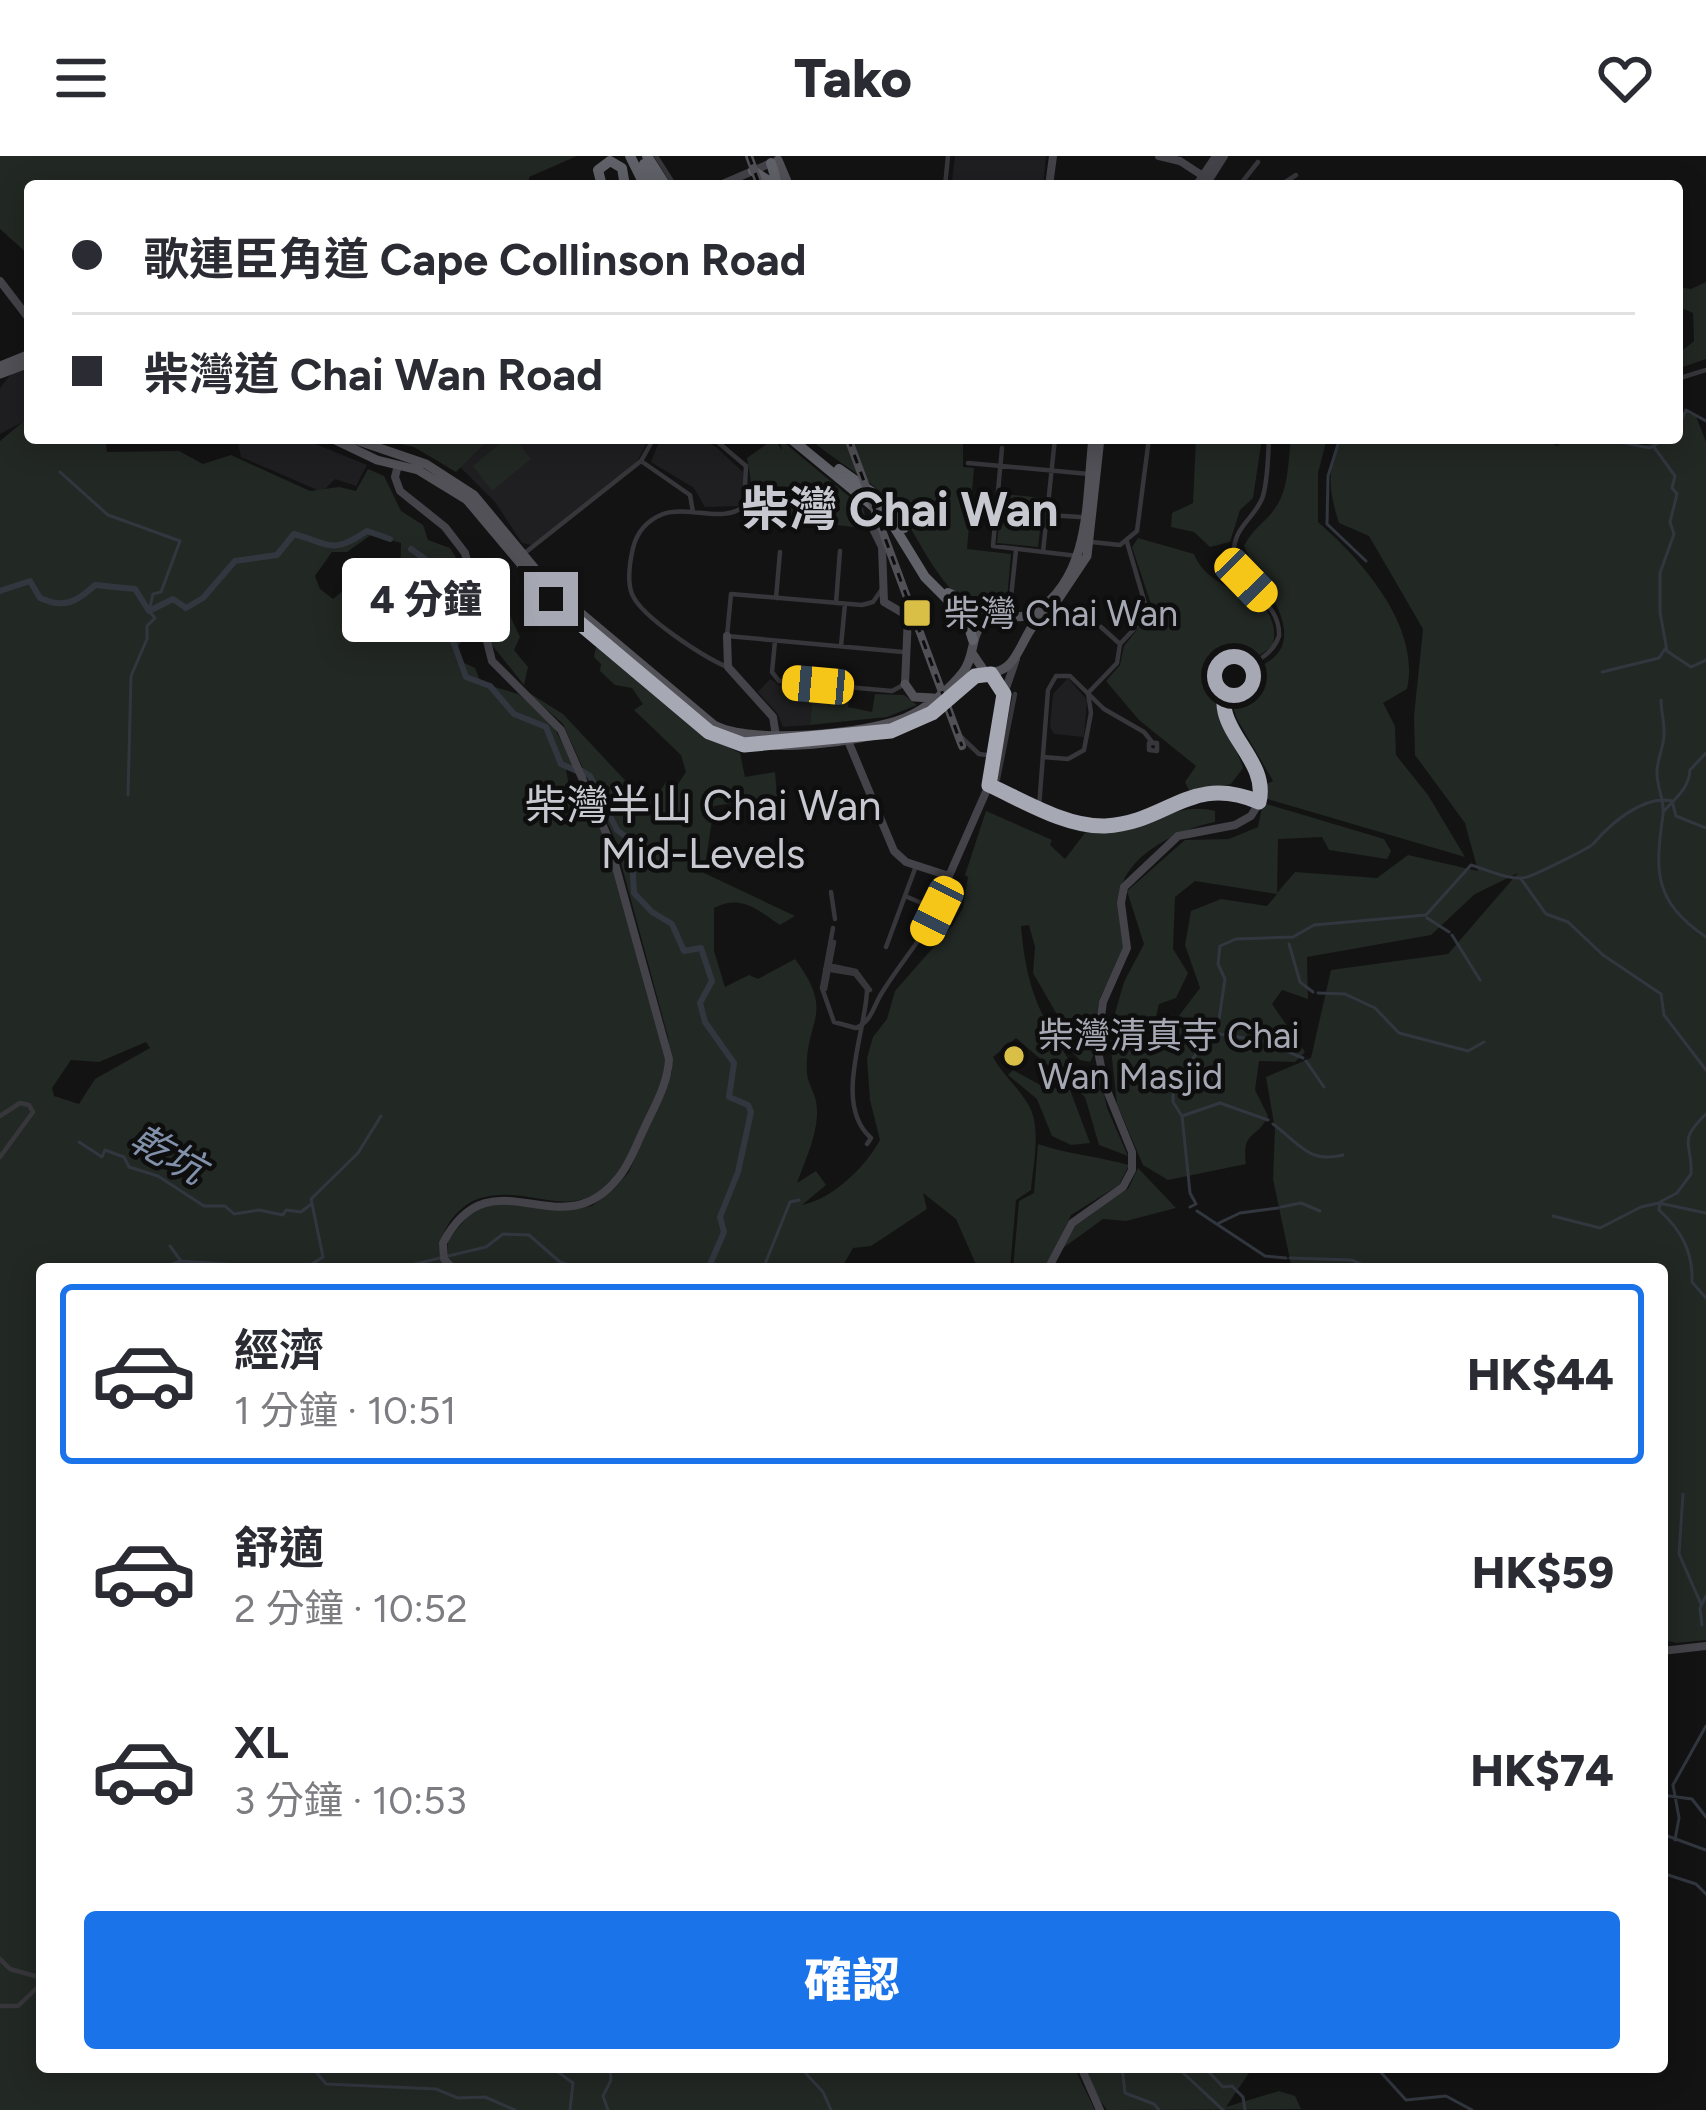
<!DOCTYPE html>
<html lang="zh-TW">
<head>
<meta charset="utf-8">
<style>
	body { margin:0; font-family:Figtree,"Noto Sans TC",sans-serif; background:#f2f2f3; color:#2b2b33; height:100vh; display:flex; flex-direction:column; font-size:45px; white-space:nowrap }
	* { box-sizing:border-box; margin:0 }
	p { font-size:39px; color:#7c7c81 }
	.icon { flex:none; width:66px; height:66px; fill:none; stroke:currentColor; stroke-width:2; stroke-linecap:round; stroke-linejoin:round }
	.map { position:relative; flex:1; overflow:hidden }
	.details { position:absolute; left:36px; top:1107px; width:1632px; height:810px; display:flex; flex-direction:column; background:#fff; border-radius:12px; box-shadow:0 6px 30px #0003 }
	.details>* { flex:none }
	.guide { position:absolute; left:24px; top:24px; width:1659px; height:264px; border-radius:12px; box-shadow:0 6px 30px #0003; display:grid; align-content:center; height:264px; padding:0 48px; background:#fff }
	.end { position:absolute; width:54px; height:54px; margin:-27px; border:15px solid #a6a8b3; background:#111; box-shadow:0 0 0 6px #111 }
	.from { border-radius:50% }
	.bubble { position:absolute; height:84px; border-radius:12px; background:#fff; box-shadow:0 6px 30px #0003; font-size:39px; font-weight:800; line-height:84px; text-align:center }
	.car { position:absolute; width:36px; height:72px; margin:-36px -18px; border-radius:15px; box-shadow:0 0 9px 3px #0007; background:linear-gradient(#f5c518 24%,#345 0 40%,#f5c518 0 76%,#345 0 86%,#f5c518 0) }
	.guide b { display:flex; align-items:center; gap:42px; height:114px; font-size:45px }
	.guide b+b { border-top:3px solid #e1e1e2 }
	.guide i { width:30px; height:30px; background:#2b2b33 }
	ul { padding:21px 0 0; list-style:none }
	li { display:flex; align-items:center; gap:36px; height:180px; margin:0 24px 18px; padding:0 24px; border:6px solid transparent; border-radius:12px }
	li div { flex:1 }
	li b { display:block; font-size:45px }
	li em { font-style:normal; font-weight:800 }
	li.on { border-color:#1a73e8 }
	li>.icon { width:108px; height:108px; stroke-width:1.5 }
	.cta { display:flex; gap:24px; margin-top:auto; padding:24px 48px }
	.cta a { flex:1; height:138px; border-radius:12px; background:#1a73e8; color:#fff; font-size:48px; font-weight:800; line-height:138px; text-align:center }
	header { display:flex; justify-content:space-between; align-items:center; height:156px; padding:0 48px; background:#fff; font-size:54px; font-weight:800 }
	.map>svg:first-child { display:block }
	.built { fill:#1f1f21 }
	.green { fill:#222824; fill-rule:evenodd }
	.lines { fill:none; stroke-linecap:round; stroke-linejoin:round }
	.stream { stroke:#32373f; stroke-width:3 }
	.canal { stroke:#32373f; stroke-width:6 }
	.street { stroke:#37373b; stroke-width:4.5 }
	.secondary { stroke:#434349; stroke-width:8 }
	.primary { stroke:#515157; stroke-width:9 }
	.highway { stroke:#616269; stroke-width:10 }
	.rail-casing { stroke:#505056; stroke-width:8 }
	.rail { stroke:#0e0e0f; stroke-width:3; stroke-dasharray:9; stroke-linecap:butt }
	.route { stroke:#a6a8b3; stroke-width:15 }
	.poi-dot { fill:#d9bf46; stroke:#0e0e0f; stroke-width:4.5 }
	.labels { text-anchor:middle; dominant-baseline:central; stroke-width:9; stroke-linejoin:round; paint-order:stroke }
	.poi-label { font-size:36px; fill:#a6a8b3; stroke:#0e0e0f; text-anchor:start }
	.water-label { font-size:39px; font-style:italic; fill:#8191aa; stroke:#0e0e0f }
	.quarter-label { font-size:42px; fill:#c7c8d0; stroke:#0e0e0f }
	.district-label { font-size:48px; font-weight:bold; fill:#c7c8d0; stroke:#0e0e0f }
</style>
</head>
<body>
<header><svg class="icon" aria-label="menu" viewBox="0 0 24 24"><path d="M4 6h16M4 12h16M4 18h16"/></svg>Tako<svg class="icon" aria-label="heart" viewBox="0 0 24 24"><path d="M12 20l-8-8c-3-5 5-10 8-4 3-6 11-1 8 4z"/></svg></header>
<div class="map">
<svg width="1706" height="1954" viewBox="0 0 1706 1954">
	<rect width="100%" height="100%" fill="#131314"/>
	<path class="built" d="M955 0H1046L1043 30 952 26Z
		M30 213V268L23 266 0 278V232L11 218Z
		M237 282H301L367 309 356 330 335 323 322 336 241 301Z
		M480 282H649L637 306 532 389 522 387 495 346 459 310Z
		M668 282H699L716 291 743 316 745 335 740 350 705 351 694 332 651 306 658 288Z
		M1068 522 1087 544 1084 581 1054 578 1050 571 1053 538Z
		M770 523 781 530 813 532 810 569 783 571 777 557 758 536Z"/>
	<path class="green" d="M0 0H577L529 21V30H30V100L0 73Z
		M1706 126V203L1677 213V199L1694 185 1693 157 1677 150V131L1691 133Z
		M1683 256 1696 260 1706 286V1484L1676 1487 1662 1483V1113H1292L1273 1023 1275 973 1266 921 1311 902 1331 814 1448 798 1518 717 1475 738 1431 779 1307 801 1308 843 1282 834 1272 848 1305 896 1295 906 1259 905 1255 934 1268 960C1258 983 1241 974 1246 1008L1168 1024 1143 1009 1117 948 1110 884 1162 882 1200 832 1185 789 1191 755 1221 743 1267 750 1277 738 1195 725 1175 741 1173 793 1188 817 1176 842 1159 848 1152 877 1111 871 1124 826 1144 788 1127 735 1185 684 1229 683 1258 671 1263 647 1384 683 1391 695 1387 703 1329 694 1322 681 1278 683 1277 737 1295 716 1377 722 1408 699 1478 715 1465 667 1415 599 1414 560 1423 473 1369 380 1339 367C1329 337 1325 309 1344 282H1540L1557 290C1582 272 1609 289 1637 290 1651 290 1663 282 1677 282Z
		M30 260V282H105L107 296 179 295 203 308 231 299 310 335 339 331 356 335 368 313 384 320 401 355 423 369 428 384 450 392 459 407 494 426 520 481 514 494 528 511 524 529 488 484 478 430 457 442 436 421 434 406 428 411C429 422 458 464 465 481L456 493 460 505 475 512 481 527 518 538 549 562 577 615 566 614 570 635 584 659 596 653C612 708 628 764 645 820 653 846 667 881 665 909 663 933 633 1000 618 1018 574 1072 532 1027 481 1042 454 1049 428 1089 447 1113H42V1911H1074L1095 1954H0V285ZM371 379 401 387 400 425 390 446 375 443 356 424 333 443 320 433 315 420 332 396H347ZM146 886 150 892 95 923 79 948 54 940 52 932 71 904 99 906Z
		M373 282H490L456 316 414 291Z
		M506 282H514L531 303 492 335 473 310Z
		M809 282H963V311L974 312 967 393 1011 398 1006 454C943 464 924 378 890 345 866 320 834 305 809 282Z
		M1196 282H1262L1253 342 1240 354 1230 386 1210 391 1194 376 1171 371 1172 357 1193 347Z
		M1291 282H1327L1318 317V366C1362 404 1421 471 1407 533L1383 547 1395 570 1396 599 1428 639 1465 701 1264 642 1266 628 1273 625 1237 563 1228 537C1239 513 1253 518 1272 503 1308 475 1254 418 1244 390 1252 373 1266 366 1276 351 1289 332 1288 305 1291 282Z
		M774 283 782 294 780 283 863 352 865 360 854 371 743 358 753 338 747 302Z
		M1002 338 1044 342 1038 391 997 387Z
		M1138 382 1194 398C1204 423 1224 425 1240 442L1243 430C1262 446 1279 463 1273 489 1261 501 1245 504 1232 515 1200 544 1235 582 1243 612L1231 628 1191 638 1185 626 1196 610 1139 564 1106 525 1120 509 1124 490 1153 454 1132 391Z
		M596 491 698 576 740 597 745 621 775 616 777 640 714 650 704 717 795 760 780 769C757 754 742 738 714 752V795L725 831 749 819 758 823 795 803C837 860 804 862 807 918 808 927 814 936 816 945 821 972 806 1002 797 1027L816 1015 826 1029 802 1049C833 1043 866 1010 880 984L870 944 867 902 873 881 887 863 895 835 953 769 963 752 968 721 965 719 986 655 1052 684 1050 689 1065 703 1088 673C1134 681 1173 643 1215 655V666C1179 673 1121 700 1119 744 1119 763 1129 781 1123 800 1117 818 1101 831 1098 851 1094 870 1101 889 1090 906L1080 904 1068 892 1059 862 1033 817 1035 791 1029 769 1021 770C1027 843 1045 867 1084 927L1101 923 1107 952 1128 1000 1099 989 1085 941 1016 882 993 901C1003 919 1018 931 1028 948 1042 970 1033 1009 1031 1034L1016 1044 1010 1113H978L956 1063 923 1037 927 1053 871 1090 853 1092 841 1113H462L448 1104V1084L473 1054 497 1047 565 1054 592 1050 614 1033 629 1016 672 916 668 881 614 681 563 568 526 535 563 558 636 636 654 645 666 626 676 631 686 616 681 599 634 554 643 548 632 532 615 529 600 515 601 508 594 501Z
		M813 533 850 536 848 551 872 556 875 538 904 539 917 549 887 561 810 569Z
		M1013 914 1044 931 1070 934 1090 987 1071 989 1052 980 1037 943 1008 919Z
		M1038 988C1071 999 1096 1000 1129 1009L1119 1029 1071 1059 1045 1113H1013L1019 1045 1034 1037Z
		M1138 1012 1176 1052 1126 1065 1103 1063 1059 1095 1077 1065 1128 1033Z
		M1086 1911H1253L1226 1951 1279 1935 1295 1940 1301 1953 1107 1954 1096 1939Z"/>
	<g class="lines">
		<path class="stream" d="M1677 275 1686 254 1706 265
			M1340 282 1328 320 1327 368 1366 405
			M1599 282 1650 292 1667 282
			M1654 291 1675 320 1672 332 1677 338 1670 366 1674 378 1660 417V456L1667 495 1691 511 1706 504
			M60 316 108 359 180 385 161 436 153 438 149 455 155 462 147 470V483L131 520 128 639
			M1602 516 1659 502 1665 493
			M1661 544C1661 557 1665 566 1664 580 1663 593 1657 604 1657 616 1656 629 1665 645 1663 659 1655 715 1653 745 1706 781
			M1664 655C1676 642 1689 632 1690 614L1706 597
			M1521 723 1546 758 1568 766 1603 799 1661 838 1664 859 1706 914
			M1427 762 1449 776
			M1452 779 1480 824
			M1289 788 1300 826 1313 836
			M1318 837 1345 838 1375 852 1399 877 1468 895 1484 886
			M1220 878 1262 885 1303 902
			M1306 905 1324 931
			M1706 958C1676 987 1693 986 1691 1018L1677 1037 1660 1046 1659 1054C1681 1074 1693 1095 1692 1126L1706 1142
			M1182 960 1220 947 1268 964
			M1273 968C1299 987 1309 1008 1343 999
			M79 986 102 1001 105 994 124 1001 129 1011 158 1020 204 1050H225L234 1058 259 1054 283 1059 286 1054 301 1056 310 1049
			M1190 1051 1196 1048 1190 1037 1182 960 1173 946V928L1218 870 1225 823 1218 808 1220 790 1236 783 1293 781 1314 769 1426 759 1471 709C1486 713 1511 726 1527 721 1534 719 1591 692 1594 687 1611 667 1645 638 1672 645L1676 660 1706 672
			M1281 1051 1301 1047 1320 1055
			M1197 1055 1265 1100 1286 1102
			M1553 1060 1600 1072 1641 1051 1659 1047 1706 1057
			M1219 1067 1240 1057 1278 1052
			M170 1090 181 1105 176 1113
			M448 1100 486 1091 503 1078 529 1079 560 1106 579 1113
			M1290 1102 1352 1104 1372 1113
			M156 1113 181 1105 293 1113
			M304 1113 323 1101 311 1043 358 997 381 960
			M395 1113 440 1102
			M763 1113 790 1046 799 1044
			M1683 1338 1679 1398 1701 1448
			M1702 1469 1700 1452 1706 1440
			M1662 1639 1692 1643 1706 1661
			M1662 1678 1706 1694
			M1675 1684 1679 1662 1673 1629 1706 1570
			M1662 1717 1696 1728 1706 1738
			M312 1911 326 1928 436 1933 458 1942 485 1941 515 1954
			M551 1911 573 1927 570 1954
			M800 1911 823 1936 831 1954
			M1122 1911 1125 1937 1154 1948 1159 1954
			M1177 1911 1223 1954
			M1204 1911 1223 1931 1232 1930 1243 1941 1245 1954
			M1376 1911 1406 1944 1446 1940 1472 1954
			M608 1954 603 1940 611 1924 610 1911"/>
		<path class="canal" d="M411 393 425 403 422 423 451 451 452 482 466 521 490 530 514 558 546 571 561 608 577 615
			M0 435 30 425 40 442C64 453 77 446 95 429L135 433 149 455 173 443 186 452 203 442 235 405 277 399 294 378C330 388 332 399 367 375L390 383
			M582 615 590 620 617 674 631 685 634 737 652 756 672 768 684 795 701 792 712 825 700 847 705 866 734 907 729 941 748 949 751 956 738 1016 720 1061 724 1076 708 1113"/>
		<path class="street" d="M656 0 675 30
			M945 30 948 0
			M1239 30 1258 6
			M1279 30 1296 19
			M1677 223 1706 214
			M713 282 746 310 744 350C724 368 688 349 663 358 648 364 637 376 633 392 630 405 627 425 632 438 641 461 704 501 727 511
			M1002 292 993 390 1078 400
			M641 305 690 339 693 356
			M968 307 1089 318
			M1047 359 1080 361
			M1092 386 1120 389 1137 375 1149 282
			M526 396 641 305 654 282
			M1043 396 1055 282
			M882 433 873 446 862 449 731 438 727 480 903 496
			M1011 441 1016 394
			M776 442 780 396
			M836 447 840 395
			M1101 471 1120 488
			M775 485 772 516 779 525 892 535 905 528
			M841 490 845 448
			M1088 537 1117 507 1120 488 1148 458 1127 386
			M957 577 979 598 994 600
			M1149 587H1157V595L1149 594Z
			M1043 601 1068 603 1084 594 1091 557 1088 537
			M991 627 998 623 1015 538
			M1259 647C1270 604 1216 582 1223 541 1228 508 1269 511 1279 480 1281 444 1237 433 1234 399 1232 371 1256 362 1263 340 1268 322 1268 301 1269 282
			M1039 651 1048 534 1056 520H1070L1104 553 1144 576 1152 586
			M831 736 835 763
			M905 740 931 751 930 756
			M833 772 822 832 834 866 856 872C873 864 873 850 883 835 912 789 932 776 949 720
			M886 791 916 710
			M828 809 856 815 870 834
			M825 813 855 818 867 833C867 873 832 948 871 982L867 988
			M825 833 834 786
			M0 960 20 947 29 949 33 956 0 1001
			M0 1803 10 1813 42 1822
			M0 1850H18L42 1827"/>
		<path class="secondary" d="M1159 0 1180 5 1209 24
			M718 30 771 7
			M1049 30 1053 0
			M1196 30 1216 0
			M1205 30 1224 0
			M0 125 30 164
			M398 309 395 321 400 335 445 371 465 397 492 505 561 574 607 679 669 903C668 928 654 951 644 973 636 989 630 1008 618 1022 560 1095 492 994 443 1087L444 1103 453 1113
			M889 368 879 367 874 375 882 391 884 446 908 460 905 528
			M727 480 728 511 773 561 776 580
			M846 580 894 695 906 706 949 720 989 629 1004 538 1016 503
			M989 629C1025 645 1066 671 1105 670 1167 667 1194 618 1259 647L1251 660 1235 669 1178 680 1124 731 1121 747 1127 792 1103 846 1097 889 1104 927 1132 996V1014L1123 1031 1072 1067 1048 1113
			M1662 1495 1706 1490
			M1081 1911 1100 1954"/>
		<path class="primary" d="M778 4 789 30
			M0 210 30 198
			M0 218 30 207
			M331 282 377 304 418 314 467 344 551 444 721 583C765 598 885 586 925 561 947 548 961 524 985 516
			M350 282 426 308 474 339 551 432 714 569C750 589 866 578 905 562 926 553 949 534 963 516 975 501 970 481 983 466 1001 457 1020 466 1037 455 1092 418 1086 341 1093 282
			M1059 442 1087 400 1100 282
			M972 497 985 516C1020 520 1018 480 1043 458
			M905 528 914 541 933 542"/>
		<path class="highway" d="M630 0 645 30
			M647 0 666 30
			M771 7 778 30
			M644 8 656 30
			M753 15 777 30
			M602 30 598 14 610 5 622 12 625 30
			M790 282 890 364 925 421 966 462 973 484
			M839 313 879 341 904 372
			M948 437 997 460"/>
		<defs>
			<path id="rail" d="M749 0 760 30
				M848 282 962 590"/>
		</defs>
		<use href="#rail" class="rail-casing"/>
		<use href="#rail" class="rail"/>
	</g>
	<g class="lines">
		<path class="route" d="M551 443 709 576 744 589 891 575 932 557 975 520 991 518 1004 538 989 629C1024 645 1066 671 1105 670 1168 667 1190 617 1259 646 1271 598 1198 567 1234 520"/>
	</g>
	<g class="poi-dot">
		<rect x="902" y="442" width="30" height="30" rx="6"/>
		<circle cx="1014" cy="900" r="12"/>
	</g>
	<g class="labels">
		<g class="poi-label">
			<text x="944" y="457">柴灣 Chai Wan</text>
			<text x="1038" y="879">柴灣清真寺 Chai<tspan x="1038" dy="41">Wan Masjid</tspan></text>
		</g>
		<g class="water-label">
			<text transform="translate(168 998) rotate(29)">乾坑</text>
		</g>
		<g class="quarter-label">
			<text x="703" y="649">柴灣半山 Chai Wan<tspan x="703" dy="48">Mid-Levels</tspan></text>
		</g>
		<g class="district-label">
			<text x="900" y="353">柴灣 Chai Wan</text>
		</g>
	</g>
</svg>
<i class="end from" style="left:1234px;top:520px"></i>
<i class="end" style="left:551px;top:443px"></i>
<div class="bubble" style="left:342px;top:402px;width:168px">4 分鐘</div>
<i class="car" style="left:1246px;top:424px;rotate:136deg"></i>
<i class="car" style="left:818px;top:529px;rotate:275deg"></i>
<i class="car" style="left:937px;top:755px;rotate:206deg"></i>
<div class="guide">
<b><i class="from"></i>歌連臣角道 Cape Collinson Road</b>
<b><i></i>柴灣道 Chai Wan Road</b>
</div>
<section class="details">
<ul>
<li class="on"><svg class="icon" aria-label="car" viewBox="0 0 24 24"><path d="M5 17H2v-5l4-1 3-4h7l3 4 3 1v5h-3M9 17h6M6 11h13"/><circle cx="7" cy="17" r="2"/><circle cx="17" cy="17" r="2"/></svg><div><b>經濟</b><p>1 分鐘 · 10:51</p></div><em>HK$44</em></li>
<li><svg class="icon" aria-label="car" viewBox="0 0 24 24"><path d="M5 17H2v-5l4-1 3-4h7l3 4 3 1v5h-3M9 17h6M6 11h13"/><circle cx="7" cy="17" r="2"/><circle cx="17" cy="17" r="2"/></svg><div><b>舒適</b><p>2 分鐘 · 10:52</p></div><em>HK$59</em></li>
<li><svg class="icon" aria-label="car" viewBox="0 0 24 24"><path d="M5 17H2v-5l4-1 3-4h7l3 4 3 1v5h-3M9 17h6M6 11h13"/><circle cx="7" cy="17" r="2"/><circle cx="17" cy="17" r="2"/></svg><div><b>XL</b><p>3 分鐘 · 10:53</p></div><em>HK$74</em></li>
</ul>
<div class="cta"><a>確認</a></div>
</section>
</div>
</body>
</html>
